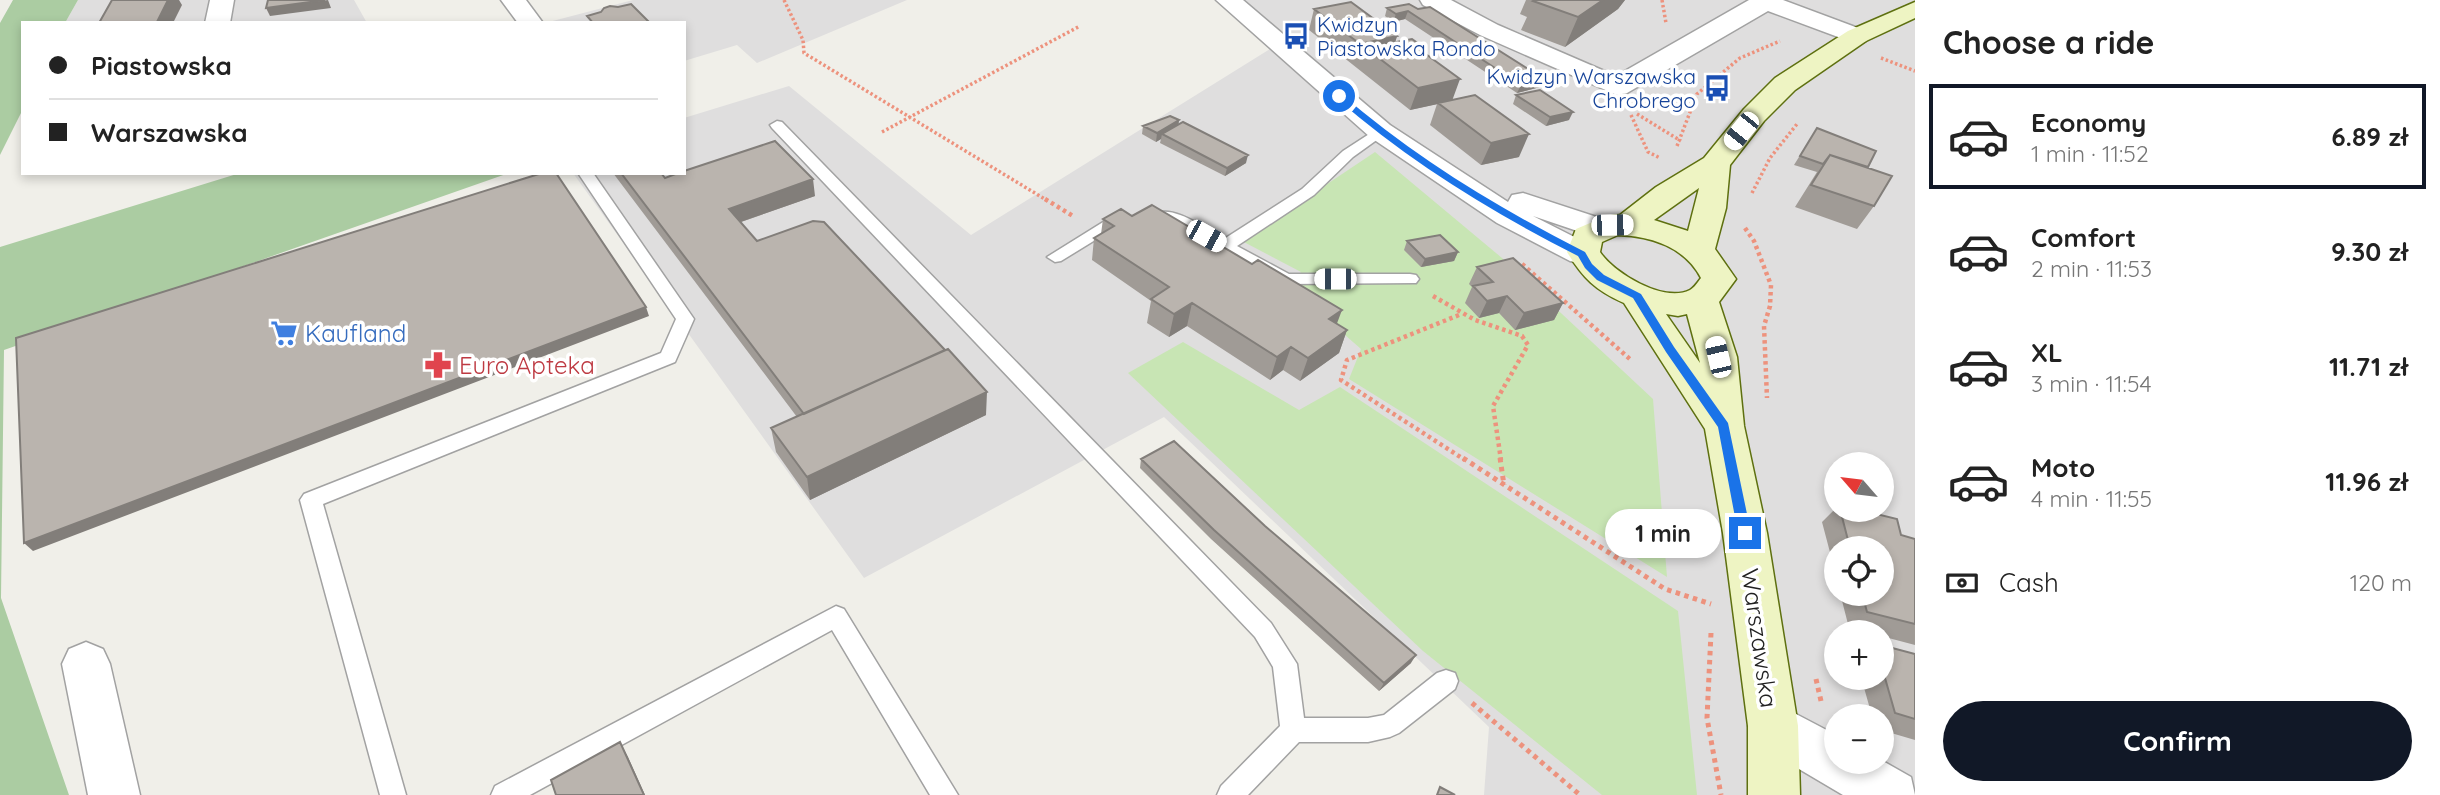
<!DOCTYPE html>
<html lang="en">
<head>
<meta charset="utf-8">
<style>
	body { margin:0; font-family:Quicksand,sans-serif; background:#f6f6f6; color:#222; height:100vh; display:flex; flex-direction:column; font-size:26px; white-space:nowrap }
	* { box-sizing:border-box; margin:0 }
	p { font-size:23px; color:#767676 }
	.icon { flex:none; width:38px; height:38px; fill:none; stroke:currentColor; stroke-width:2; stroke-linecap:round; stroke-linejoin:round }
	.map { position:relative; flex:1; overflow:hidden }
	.details { display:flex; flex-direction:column; background:#fff; width:525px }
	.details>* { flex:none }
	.top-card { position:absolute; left:21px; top:21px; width:665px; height:154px; border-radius:0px; box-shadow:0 4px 10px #0003; display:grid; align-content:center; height:154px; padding:0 28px; background:#fff }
	.needle { width:46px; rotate:298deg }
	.controls { position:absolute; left:1824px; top:452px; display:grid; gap:14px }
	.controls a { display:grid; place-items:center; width:70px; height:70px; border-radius:50%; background:#fff; box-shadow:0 4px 10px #0003; font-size:35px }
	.end { position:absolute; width:32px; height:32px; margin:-16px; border:9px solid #1a73e8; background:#fff; box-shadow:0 0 0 4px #fff }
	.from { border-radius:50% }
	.bubble { position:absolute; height:49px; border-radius:24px; background:#fff; box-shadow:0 4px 10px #0003; font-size:23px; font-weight:700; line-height:49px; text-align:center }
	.car { position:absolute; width:21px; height:42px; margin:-21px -10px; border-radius:9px; box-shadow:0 0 5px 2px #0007; background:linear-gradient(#fff 24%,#345 0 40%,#fff 0 76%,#345 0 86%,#fff 0) }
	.top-card b { display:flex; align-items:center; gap:24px; height:66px; font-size:26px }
	.top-card b+b { border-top:2px solid #e0e0e0 }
	.top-card i { width:18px; height:18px; background:#222 }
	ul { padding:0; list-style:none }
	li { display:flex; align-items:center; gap:21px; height:105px; margin:0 14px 10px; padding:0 14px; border:4px solid transparent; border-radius:0px }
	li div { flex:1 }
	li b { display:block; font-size:26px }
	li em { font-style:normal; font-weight:700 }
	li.selected { border-color:#111827 }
	li>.icon { width:63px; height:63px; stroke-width:1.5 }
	h2 { padding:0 28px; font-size:32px; line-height:84px }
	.pay { display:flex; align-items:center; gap:18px; height:77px; padding:0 28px; font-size:26px }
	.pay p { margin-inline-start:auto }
	.action { display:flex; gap:14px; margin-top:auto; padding:14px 28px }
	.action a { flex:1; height:80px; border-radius:42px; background:#111827; color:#fff; font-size:28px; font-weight:700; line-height:80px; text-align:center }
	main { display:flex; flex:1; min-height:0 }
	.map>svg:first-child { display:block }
	.residential { fill:#dfdede; fill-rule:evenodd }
	.grass { fill:#c8e5b4 }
	.forest { fill:#abcca2 }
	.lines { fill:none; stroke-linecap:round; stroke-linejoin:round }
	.service-casing { stroke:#a2a2a2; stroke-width:3 }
	.minor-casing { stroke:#a2a2a2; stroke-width:3 }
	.tertiary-casing { stroke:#a2a2a2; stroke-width:3 }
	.secondary-casing { stroke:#5e7010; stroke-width:3 }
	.path-far2 { stroke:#ed927d; stroke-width:3.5; stroke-dasharray:2.5 2.5; stroke-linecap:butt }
	.path-far1 { stroke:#ed927d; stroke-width:4.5; stroke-dasharray:3.5 3.5; stroke-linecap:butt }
	.path { stroke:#ed927d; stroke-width:5; stroke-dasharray:4.5 4.5; stroke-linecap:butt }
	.service { fill:#fff; fill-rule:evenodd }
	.minor { fill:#fff; fill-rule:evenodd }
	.tertiary { fill:#fff; fill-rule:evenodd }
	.secondary { fill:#eef4c3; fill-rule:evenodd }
	.wall { fill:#a09b96 }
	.shaded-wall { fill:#827e7a }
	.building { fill:#bab4ae; stroke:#827e7a; stroke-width:2 }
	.route { fill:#1a73e8 }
	.labels { text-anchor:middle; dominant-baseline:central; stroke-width:7; stroke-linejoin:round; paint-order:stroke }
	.far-transit-label { font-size:21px; fill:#164399; stroke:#fff; text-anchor:start }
	.shop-label { font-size:24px; fill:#366cbe; stroke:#fff; text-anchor:start }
	.health-label { font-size:24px; fill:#be3a42; stroke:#fff; text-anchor:start }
	.street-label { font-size:24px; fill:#212121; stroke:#fff }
</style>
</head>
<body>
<main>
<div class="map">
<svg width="1915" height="795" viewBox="0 0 1915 795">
	<rect width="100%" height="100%" fill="#f0efe9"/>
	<path class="residential" d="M78 0H354L367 23H65Z
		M633 0H907L757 63 737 45 684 61V23H545Z
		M1240 0H1915V795H1484L1489 727 1164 417 864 578 573 173H684V118L789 86 971 235 1286 39ZM1836 464H1881V509H1836ZM1836 548H1881V593H1836ZM1836 632H1881V677H1836ZM1836 716H1881V761H1836Z"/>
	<path class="grass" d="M1375 152 1502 258 1653 399 1667 577 1349 379 1361 349 1290 287 1301 272 1242 241Z
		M1183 342 1299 410 1340 387 1678 611 1697 795H1602L1423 651 1128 373Z"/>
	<path class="forest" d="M13 0H78L65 23H23V109L0 155V23Z
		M240 173H509L4 350 1 598 69 795H0V247Z"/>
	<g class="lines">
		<defs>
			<path id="service" d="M777 121 782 122 1271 623 1297 664 1304 718H1368L1384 715 1437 673 1446 670 1455 673 1458 681 1455 689 1399 733 1390 737 1368 742H1299L1248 795H1217L1221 786 1280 726 1273 667 1255 637 772 128 770 125Z
				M1380 127 1387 131 1385 134 1353 157 1314 195 1237 246 1289 274H1410L1416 275 1419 279 1416 283 1286 284 1153 216C1169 201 1208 230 1224 239L1302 189 1343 151Z
				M578 173H593L694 319 675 362 323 504 406 795H380L300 500 304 494 661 353 676 319Z
				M1125 216 1131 218 1133 221 1131 224 1118 226 1061 261 1055 262 1047 257 1108 219Z
				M836 606 844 609 958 795H930L832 630 530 795H491L495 786Z"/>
			<path id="minor" d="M210 0H234L230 23H205Z
				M501 0H526L543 23H518Z
				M1420 0H1451L1498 25 1616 76 1749 0H1783L1866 31 1870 36 1866 41 1857 44 1768 11 1627 93 1617 95 1480 35 1423 5Z
				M86 642 103 649 110 664 140 795H88L62 664 69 649Z
				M1773 702 1836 735V761L1881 760 1911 777 1915 795H1843L1755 743 1748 726 1755 709Z"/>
			<path id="tertiary" d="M1216 0H1243L1390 125 1508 202 1512 195 1523 193 1609 221 1614 228 1609 235 1598 238 1533 216 1594 247 1599 254 1594 261 1582 264 1570 261 1497 223 1370 137Z"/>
			<path id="secondary" d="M1915 2V18L1866 41 1795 90 1764 121 1730 165 1726 208 1715 249 1736 279 1719 302 1737 357 1744 426 1767 533 1798 726 1800 795H1748V726L1723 533 1705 429 1624 303C1595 290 1583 278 1567 252L1576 229 1602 218 1620 215 1656 187 1704 158 1744 109 1775 78 1848 31ZM1699 188 1688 231 1654 220ZM1618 235C1651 236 1685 247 1701 278 1698 282 1694 288 1690 290 1663 303 1614 273 1600 252L1602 242ZM1666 314 1678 316 1687 314 1700 363Z"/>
		</defs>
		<use href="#service" class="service-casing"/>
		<use href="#minor" class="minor-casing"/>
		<use href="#tertiary" class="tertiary-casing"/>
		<use href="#secondary" class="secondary-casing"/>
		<path class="path-far2" d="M784 0 803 40 804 53 1048 201
			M1662 0 1666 23
			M1881 58 1915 71
			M1637 114 1681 141
			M1631 115 1648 152 1660 158
			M882 132 1080 26
			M1677 146 1697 94 1740 58 1780 41
			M1752 193 1770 158 1797 124"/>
		<path class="path-far1" d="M1045 199 1073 216
			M1745 228 1754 241 1771 285 1770 306 1764 326 1767 398
			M1522 264 1631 360
			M1433 296 1475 320 1522 336 1528 345 1493 406 1501 460
			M1459 315 1347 360 1341 380 1465 460"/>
		<path class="path" d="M1463 458 1665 589 1711 604
			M1500 458 1504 485
			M1711 633 1707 718 1721 795
			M1816 679 1821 701
			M1472 703 1580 795"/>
		<use href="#service" class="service"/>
		<use href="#minor" class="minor"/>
		<use href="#tertiary" class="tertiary"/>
		<use href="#secondary" class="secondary"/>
	</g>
	<path class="wall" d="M1526 0H1625L1618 9 1565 47 1521 30 1527 17 1520 14Z
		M1387 8 1418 9 1544 79 1540 87 1517 93 1405 19 1393 22 1385 16Z
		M1314 9 1397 36 1395 42 1423 47 1422 52 1452 100 1519 157 1481 165 1430 125 1437 104 1410 110 1309 30Z
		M1516 95 1569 120 1546 126 1513 104Z
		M1179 120 1178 125 1246 163 1225 176 1160 143 1161 139 1156 142 1142 134 1143 126Z
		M1812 136 1868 167 1874 206 1857 229 1795 207 1817 172 1794 165Z
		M613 173H661L665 178 815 196 741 222 757 241 986 415 810 500 776 452 771 428 797 417Z
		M1132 216 1347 330 1339 353 1300 381 1283 370 1270 380 1187 326 1169 337 1147 323 1151 301 1092 260 1094 238 1101 234 1103 219Z
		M1407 241 1458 252 1454 261 1421 267 1404 250Z
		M1477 267 1563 303 1554 320 1515 330 1499 313 1479 318 1465 303 1472 287 1469 284Z
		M1141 459 1411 663 1379 691 1211 539 1140 468Z
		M1836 508V509H1856L1901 535 1915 539V645L1881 636V632H1865L1849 628 1840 593H1881V548H1836V575L1822 522Z
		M1881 645 1915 654V740L1881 730V716H1872L1861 677H1881Z"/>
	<path class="shaded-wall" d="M168 0H179L182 5 173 23H148Z
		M328 0 331 8 270 16 266 8Z
		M1603 0H1625L1618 9 1565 47 1578 17Z
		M1408 11 1405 19 1393 22 1396 14Z
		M1397 36 1392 54 1423 47 1418 63 1358 49 1360 44Z
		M1460 79 1452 101 1410 110 1418 88Z
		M1544 79 1540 87 1517 93 1521 85Z
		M1573 112 1569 120 1546 126 1550 117Z
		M1179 120 1178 129 1162 134 1161 139 1156 142 1157 133Z
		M1529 134 1519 157 1481 165 1491 143Z
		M1248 155 1246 163 1225 176 1227 168Z
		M813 179 815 196 732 225 729 209Z
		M1458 252 1454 261 1421 267 1425 259Z
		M1507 296 1499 313 1479 318 1487 301Z
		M1192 303 1187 326 1169 337 1174 314Z
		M1563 303 1554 320 1515 330 1524 313Z
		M646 307 649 316 33 551 24 543Z
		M1342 310 1333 334 1329 319Z
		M1347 330 1339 353 1300 381 1308 358Z
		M1291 347 1283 370 1270 380 1277 357Z
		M987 392 986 415 810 500 807 477Z
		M1416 655 1411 663 1379 691 1384 683Z
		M620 742 628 757 645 795H644Z"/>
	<path class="building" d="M112 0H168L157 22 148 23H99Z
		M268 0H325L266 8Z
		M1535 0H1603L1578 17 1533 1Z
		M1351 2 1397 36 1360 44 1314 9Z
		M631 4 650 23H593L587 16 601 12 604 8 610 6 618 7Z
		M1409 4 1418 9 1430 7 1544 79 1521 85 1408 11 1396 14 1387 8Z
		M1412 39 1423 47 1418 48 1412 44 1371 52 1369 58 1358 49Z
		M1412 44 1460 79 1418 88 1371 52Z
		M1540 90 1573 112 1550 117 1516 95Z
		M1475 95 1529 134 1491 143 1438 103Z
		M1170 116 1179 120 1157 133 1143 126Z
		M1183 122 1248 155 1227 168 1162 134Z
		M1817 128 1876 151 1868 167 1830 155 1823 164 1800 156Z
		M775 141 813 179 729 209 757 241 813 221 824 222 945 350 804 414 621 173H661L665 178 678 173H684V171Z
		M1830 155 1892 176 1874 206 1811 185Z
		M542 173H556L646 307 24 543 16 338Z
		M1152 205 1252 264 1258 260 1342 310 1329 319 1347 330 1308 358 1291 347 1277 357 1192 303 1174 314 1151 299 1169 287 1094 238 1114 226 1103 219 1121 209 1132 216Z
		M1440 235 1458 252 1425 259 1407 241Z
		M1513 258 1563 303 1524 313 1507 296 1487 301 1473 286 1493 282 1477 267Z
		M948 349 987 392 807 477 771 428Z
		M1174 441 1265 526 1416 655 1384 683 1214 530 1141 459Z
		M1840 509H1856L1897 519 1901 535 1915 539V624L1867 612 1862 593H1881V548H1850Z
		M1881 645 1915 654V719L1895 713 1881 664Z
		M620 742 644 795H556L551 780Z
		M1440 787 1455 795H1437Z"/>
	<path class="route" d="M1336 94H1341C1416 158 1498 208 1585 252L1592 264 1604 275 1641 294 1674 347 1728 423 1751 533 1749 537H1740L1738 533 1718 427 1666 352 1633 298 1597 280 1585 268 1578 256C1491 212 1410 162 1336 98Z"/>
	<defs>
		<symbol id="bus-bare" viewBox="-9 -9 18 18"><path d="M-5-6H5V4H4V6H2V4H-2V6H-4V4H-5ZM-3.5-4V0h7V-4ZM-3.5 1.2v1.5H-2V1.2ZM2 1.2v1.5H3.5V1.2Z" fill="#1a4fb4" stroke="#fff" stroke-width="2.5" paint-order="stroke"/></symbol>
		<symbol id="supermarket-bare" viewBox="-9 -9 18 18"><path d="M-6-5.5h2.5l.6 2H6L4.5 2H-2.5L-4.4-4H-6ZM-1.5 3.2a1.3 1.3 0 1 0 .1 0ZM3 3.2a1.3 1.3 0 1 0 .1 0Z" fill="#3f7fe0" stroke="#fff" stroke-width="2.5" paint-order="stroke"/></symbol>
		<symbol id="pharmacy-bare" viewBox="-9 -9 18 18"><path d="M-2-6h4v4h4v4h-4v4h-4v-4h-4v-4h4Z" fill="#e0444e" stroke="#fff" stroke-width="2.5" paint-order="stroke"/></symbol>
	</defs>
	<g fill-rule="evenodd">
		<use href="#bus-bare" x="1277" y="17" width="38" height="38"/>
		<use href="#bus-bare" x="1698" y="69" width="38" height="38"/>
		<use href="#supermarket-bare" x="265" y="314" width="38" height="38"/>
		<use href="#pharmacy-bare" x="419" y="346" width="38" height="38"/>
	</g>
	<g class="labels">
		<g class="far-transit-label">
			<text x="1317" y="24">Kwidzyn<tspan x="1317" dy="24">Piastowska Rondo</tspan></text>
			<text x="1696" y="76" text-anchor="end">Kwidzyn Warszawska<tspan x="1696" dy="24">Chrobrego</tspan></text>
		</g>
		<g class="shop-label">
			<text x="305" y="333">Kaufland</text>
		</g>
		<g class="health-label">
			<text x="459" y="365">Euro Apteka</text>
		</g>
		<g class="street-label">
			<text transform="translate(1760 638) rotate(82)">Warszawska</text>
		</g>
	</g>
</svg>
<div class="controls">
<a><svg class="needle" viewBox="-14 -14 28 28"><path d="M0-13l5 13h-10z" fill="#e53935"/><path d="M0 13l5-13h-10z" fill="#767676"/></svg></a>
<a><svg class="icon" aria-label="locate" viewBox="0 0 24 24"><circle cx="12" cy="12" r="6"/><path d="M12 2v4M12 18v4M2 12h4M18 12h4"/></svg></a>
<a>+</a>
<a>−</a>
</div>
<i class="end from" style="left:1339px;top:96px"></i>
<i class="end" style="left:1745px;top:533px"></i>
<div class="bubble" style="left:1605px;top:509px;width:116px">1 min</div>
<i class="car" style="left:1741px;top:131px;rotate:219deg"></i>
<i class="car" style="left:1612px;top:225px;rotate:89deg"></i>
<i class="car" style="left:1206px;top:236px;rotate:119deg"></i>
<i class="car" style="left:1335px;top:279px;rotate:270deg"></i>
<i class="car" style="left:1718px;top:357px;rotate:347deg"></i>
<div class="top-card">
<b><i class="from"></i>Piastowska</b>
<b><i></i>Warszawska</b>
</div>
</div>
<section class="details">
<h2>Choose a ride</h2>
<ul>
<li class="selected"><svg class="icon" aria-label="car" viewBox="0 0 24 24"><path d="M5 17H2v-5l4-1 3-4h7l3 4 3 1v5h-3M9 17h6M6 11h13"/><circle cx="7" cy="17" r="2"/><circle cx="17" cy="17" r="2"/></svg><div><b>Economy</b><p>1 min · 11:52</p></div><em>6.89 zł</em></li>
<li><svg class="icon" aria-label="car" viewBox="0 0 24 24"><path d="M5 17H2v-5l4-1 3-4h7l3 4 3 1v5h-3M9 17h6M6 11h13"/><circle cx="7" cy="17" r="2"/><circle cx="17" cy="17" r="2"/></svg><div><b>Comfort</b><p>2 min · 11:53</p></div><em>9.30 zł</em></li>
<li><svg class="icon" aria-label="car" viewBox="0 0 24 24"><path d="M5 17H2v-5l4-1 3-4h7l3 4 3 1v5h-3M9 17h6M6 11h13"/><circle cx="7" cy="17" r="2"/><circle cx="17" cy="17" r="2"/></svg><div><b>XL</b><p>3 min · 11:54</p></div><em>11.71 zł</em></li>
<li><svg class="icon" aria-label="car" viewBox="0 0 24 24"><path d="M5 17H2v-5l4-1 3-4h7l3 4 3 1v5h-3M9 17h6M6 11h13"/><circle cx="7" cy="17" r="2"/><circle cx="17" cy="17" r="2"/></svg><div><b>Moto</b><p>4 min · 11:55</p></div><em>11.96 zł</em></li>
</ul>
<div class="pay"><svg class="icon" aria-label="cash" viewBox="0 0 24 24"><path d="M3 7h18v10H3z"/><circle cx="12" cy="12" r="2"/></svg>Cash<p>120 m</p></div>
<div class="action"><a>Confirm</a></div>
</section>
</main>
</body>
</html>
